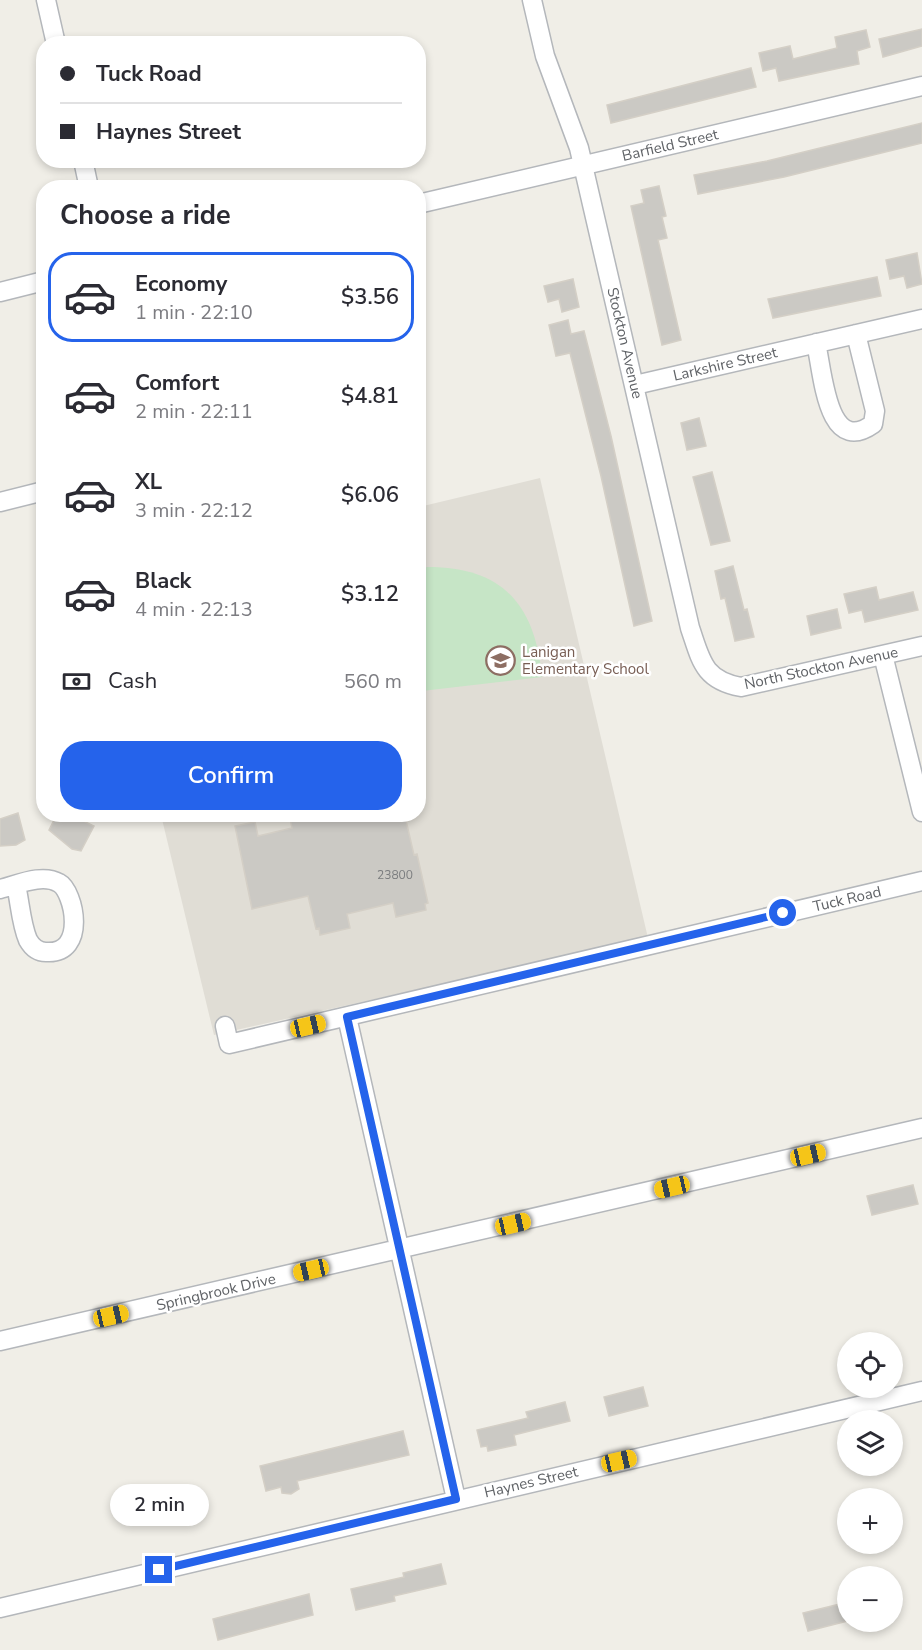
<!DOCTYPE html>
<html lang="en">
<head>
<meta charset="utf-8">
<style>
	body { margin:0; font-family:"Nunito Sans",sans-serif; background:#f7f7f7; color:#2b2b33; height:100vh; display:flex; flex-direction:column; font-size:22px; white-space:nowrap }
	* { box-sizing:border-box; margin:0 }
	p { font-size:20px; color:#7c7c81 }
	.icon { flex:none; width:33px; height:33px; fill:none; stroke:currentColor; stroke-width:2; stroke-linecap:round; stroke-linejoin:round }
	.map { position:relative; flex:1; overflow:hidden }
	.side { position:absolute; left:36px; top:180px; width:390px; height:642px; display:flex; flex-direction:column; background:#fff; border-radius:24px; box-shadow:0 3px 9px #0003 }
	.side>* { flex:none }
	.hud { position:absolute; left:36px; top:36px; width:390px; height:132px; border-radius:24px; box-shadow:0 3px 9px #0003; display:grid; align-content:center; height:132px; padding:0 24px; background:#fff }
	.controls { position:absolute; left:837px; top:1332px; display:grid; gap:12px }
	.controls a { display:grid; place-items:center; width:66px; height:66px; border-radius:50%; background:#fff; box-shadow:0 3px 9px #0003; font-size:30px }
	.end { position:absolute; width:27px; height:27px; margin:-14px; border:8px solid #2563eb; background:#fff; box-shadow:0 0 0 3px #fff }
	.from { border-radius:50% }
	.bubble { position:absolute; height:42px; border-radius:21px; background:#fff; box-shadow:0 3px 9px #0003; font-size:20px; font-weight:600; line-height:42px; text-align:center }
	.car { position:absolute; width:18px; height:36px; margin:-18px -9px; border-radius:8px; box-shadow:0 0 4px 2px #0007; background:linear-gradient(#f5c518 24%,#345 0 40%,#f5c518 0 76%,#345 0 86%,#f5c518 0) }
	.hud b { display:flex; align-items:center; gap:21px; height:57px; font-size:22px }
	.hud b+b { border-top:2px solid #e1e1e2 }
	.hud i { width:15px; height:15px; background:#2b2b33 }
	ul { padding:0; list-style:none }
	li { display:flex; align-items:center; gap:18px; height:90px; margin:0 12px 9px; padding:0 12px; border:3px solid transparent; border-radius:24px }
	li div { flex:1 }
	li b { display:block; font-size:22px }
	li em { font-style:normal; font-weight:600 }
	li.selected { border-color:#2563eb }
	li>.icon { width:54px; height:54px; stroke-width:1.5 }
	h2 { padding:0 24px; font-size:27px; line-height:72px }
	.pay { display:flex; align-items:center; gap:15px; height:66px; padding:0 24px; font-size:22px }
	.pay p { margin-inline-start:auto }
	.primary-button { display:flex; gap:12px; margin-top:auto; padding:12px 24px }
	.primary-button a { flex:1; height:69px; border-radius:24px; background:#2563eb; color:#fff; font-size:24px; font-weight:600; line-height:69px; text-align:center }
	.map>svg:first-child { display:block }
	.education { fill:#e0ddd5 }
	.green { fill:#c6e5c6 }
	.building { fill:#cbc9c4; stroke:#d4cfc6; stroke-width:1.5 }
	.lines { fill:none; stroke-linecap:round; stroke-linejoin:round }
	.minor-casing { stroke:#b4b7bb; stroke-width:21 }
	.minor { stroke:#fff; stroke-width:18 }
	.route { stroke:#2563eb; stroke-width:8 }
	.labels { text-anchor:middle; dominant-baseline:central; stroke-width:5; stroke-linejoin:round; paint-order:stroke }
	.number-label { font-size:12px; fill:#7a7c7e }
	.street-label { font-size:15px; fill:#5f6266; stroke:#fff }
	.education-label { font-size:15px; fill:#785e54; stroke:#fff; text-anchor:start }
</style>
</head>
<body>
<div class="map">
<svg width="922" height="1650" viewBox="0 0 922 1650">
	<rect width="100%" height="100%" fill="#f0eee7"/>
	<path class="education" d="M540 478 648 938 214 1035 161 815 418 814 419 507Z"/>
	<path class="green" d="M428 567C503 567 535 605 542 677L422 691 418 658V569Z"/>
	<path class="building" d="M922 29V46L883 57 879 39Z
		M866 30 870 47 857 51 859 64 779 81 776 68 763 71 759 53 790 46 793 59 837 48 835 37Z
		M751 68 756 87 611 123 607 105Z
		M922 123V143L784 177 698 194 694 175 767 161Z
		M659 186 666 216 662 217 667 238 658 240 681 340 662 345 631 206 644 203 641 190Z
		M917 253 922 284 907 288 904 276 890 279 886 260Z
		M877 277 881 296 773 318 768 299Z
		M573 279 579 307 562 312 559 299 548 302 544 286Z
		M568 320 571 334 584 331 611 436 652 621 634 626 601 476 570 353 556 356 549 325Z
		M699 418 706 446 687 450 681 423Z
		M712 472 730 541 711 545 693 477Z
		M733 566 744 610 747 609 754 637 735 641 725 598 721 599 715 571Z
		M876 587 879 600 913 592 918 610 865 622 862 610 849 613 844 594Z
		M837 609 841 628 811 635 807 616Z
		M18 813 25 840 16 845 0 846V819Z
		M57 814H69L94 826 81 851 72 849 49 830Z
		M289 814H390L391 819 405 816 414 855 417 854 428 903 425 904 426 910 396 917 393 903 347 914 350 928 320 935 319 928 316 929 308 896 252 909 235 826 255 822 258 836 292 828Z
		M913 1185 918 1204 872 1215 867 1196Z
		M643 1387 648 1406 609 1416 604 1397Z
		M565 1402 570 1421 514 1435 516 1445 488 1451 487 1446 481 1447 477 1430 528 1418 526 1412Z
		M403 1431 409 1455 297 1481 299 1489 291 1494 282 1493 281 1487 266 1491 260 1466Z
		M441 1564 446 1584 394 1596 395 1601 356 1610 351 1589 404 1577 403 1573Z
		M309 1594 313 1615 218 1640 213 1619Z
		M848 1602V1621L808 1631 803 1613Z"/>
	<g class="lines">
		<defs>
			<path id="minor" d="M46 0 56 44
				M532 0 545 56 579 148 690 628C701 660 703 680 741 687L922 646
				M83 160 89 188
				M418 204 922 86
				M0 292 44 281
				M816 343C823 373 827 457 873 424L875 411 856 334
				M635 385 922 319
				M0 502 44 491
				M883 655 922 812
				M0 889C17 885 42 873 59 883 74 891 88 955 46 952 38 952 32 947 28 940 21 924 20 902 16 885
				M347 1017 456 1499
				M225 1026 229 1044 922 881
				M0 1341 922 1128
				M0 1608 922 1391"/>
		</defs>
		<use href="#minor" class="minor-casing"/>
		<use href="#minor" class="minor"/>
	</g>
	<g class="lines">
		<path class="route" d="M159 1570 456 1499 347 1017 783 913"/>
	</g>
	<defs>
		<symbol id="school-ring" viewBox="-11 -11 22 22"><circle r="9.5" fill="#fff" stroke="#8d6e63" stroke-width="1.5"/><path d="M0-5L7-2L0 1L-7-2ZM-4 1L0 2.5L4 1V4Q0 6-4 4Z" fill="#8d6e63"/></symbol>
	</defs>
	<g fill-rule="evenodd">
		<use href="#school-ring" x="484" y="644" width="33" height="33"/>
	</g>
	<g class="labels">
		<g class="number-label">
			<text x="395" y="875">23800</text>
		</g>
		<g class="street-label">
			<text transform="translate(670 145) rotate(-13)">Barfield Street</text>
			<text transform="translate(625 343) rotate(77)">Stockton Avenue</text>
			<text transform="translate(725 364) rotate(-13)">Larkshire Street</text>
			<text transform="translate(821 668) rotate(-12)">North Stockton Avenue</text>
			<text transform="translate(847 899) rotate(-13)">Tuck Road</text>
			<text transform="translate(216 1292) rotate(-13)">Springbrook Drive</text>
			<text transform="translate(531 1482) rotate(-13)">Haynes Street</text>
		</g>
		<g class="education-label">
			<text x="522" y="652">Lanigan<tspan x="522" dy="17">Elementary School</tspan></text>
		</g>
	</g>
</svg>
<div class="controls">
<a><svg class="icon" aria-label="locate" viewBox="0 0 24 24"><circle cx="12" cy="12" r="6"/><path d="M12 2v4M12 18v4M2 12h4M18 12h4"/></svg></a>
<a><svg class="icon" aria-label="layers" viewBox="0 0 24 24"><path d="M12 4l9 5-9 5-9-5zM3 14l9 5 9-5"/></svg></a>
<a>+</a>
<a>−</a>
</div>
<i class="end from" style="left:783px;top:913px"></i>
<i class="end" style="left:159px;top:1570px"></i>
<div class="bubble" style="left:110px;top:1484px;width:99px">2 min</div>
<i class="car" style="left:308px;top:1026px;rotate:77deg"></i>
<i class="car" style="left:808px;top:1155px;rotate:77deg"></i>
<i class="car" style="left:672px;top:1187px;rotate:257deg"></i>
<i class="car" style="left:513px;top:1224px;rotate:77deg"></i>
<i class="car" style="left:311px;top:1270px;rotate:257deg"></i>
<i class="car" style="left:111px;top:1316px;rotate:77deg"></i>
<i class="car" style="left:619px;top:1461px;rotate:77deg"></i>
<div class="hud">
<b><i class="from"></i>Tuck Road</b>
<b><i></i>Haynes Street</b>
</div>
<section class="side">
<h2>Choose a ride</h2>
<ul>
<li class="selected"><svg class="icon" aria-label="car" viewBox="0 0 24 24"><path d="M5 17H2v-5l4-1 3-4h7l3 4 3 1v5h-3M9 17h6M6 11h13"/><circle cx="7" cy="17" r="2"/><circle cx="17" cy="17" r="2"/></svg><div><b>Economy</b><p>1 min · 22:10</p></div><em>$3.56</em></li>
<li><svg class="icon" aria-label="car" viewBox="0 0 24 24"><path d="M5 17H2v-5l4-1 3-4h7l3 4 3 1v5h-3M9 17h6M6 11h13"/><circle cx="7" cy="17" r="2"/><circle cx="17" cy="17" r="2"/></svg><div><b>Comfort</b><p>2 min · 22:11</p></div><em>$4.81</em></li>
<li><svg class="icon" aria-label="car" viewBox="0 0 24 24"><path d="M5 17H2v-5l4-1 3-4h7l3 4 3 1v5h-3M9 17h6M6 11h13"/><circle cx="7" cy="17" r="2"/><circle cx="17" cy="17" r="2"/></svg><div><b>XL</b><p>3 min · 22:12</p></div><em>$6.06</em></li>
<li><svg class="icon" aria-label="car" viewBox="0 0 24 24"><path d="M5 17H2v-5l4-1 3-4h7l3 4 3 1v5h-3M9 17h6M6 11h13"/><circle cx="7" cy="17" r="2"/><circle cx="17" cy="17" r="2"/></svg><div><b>Black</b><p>4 min · 22:13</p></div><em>$3.12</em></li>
</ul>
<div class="pay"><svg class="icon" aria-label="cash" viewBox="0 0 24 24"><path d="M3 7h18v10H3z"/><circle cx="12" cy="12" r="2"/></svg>Cash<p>560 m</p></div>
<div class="primary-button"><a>Confirm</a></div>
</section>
</div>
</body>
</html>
